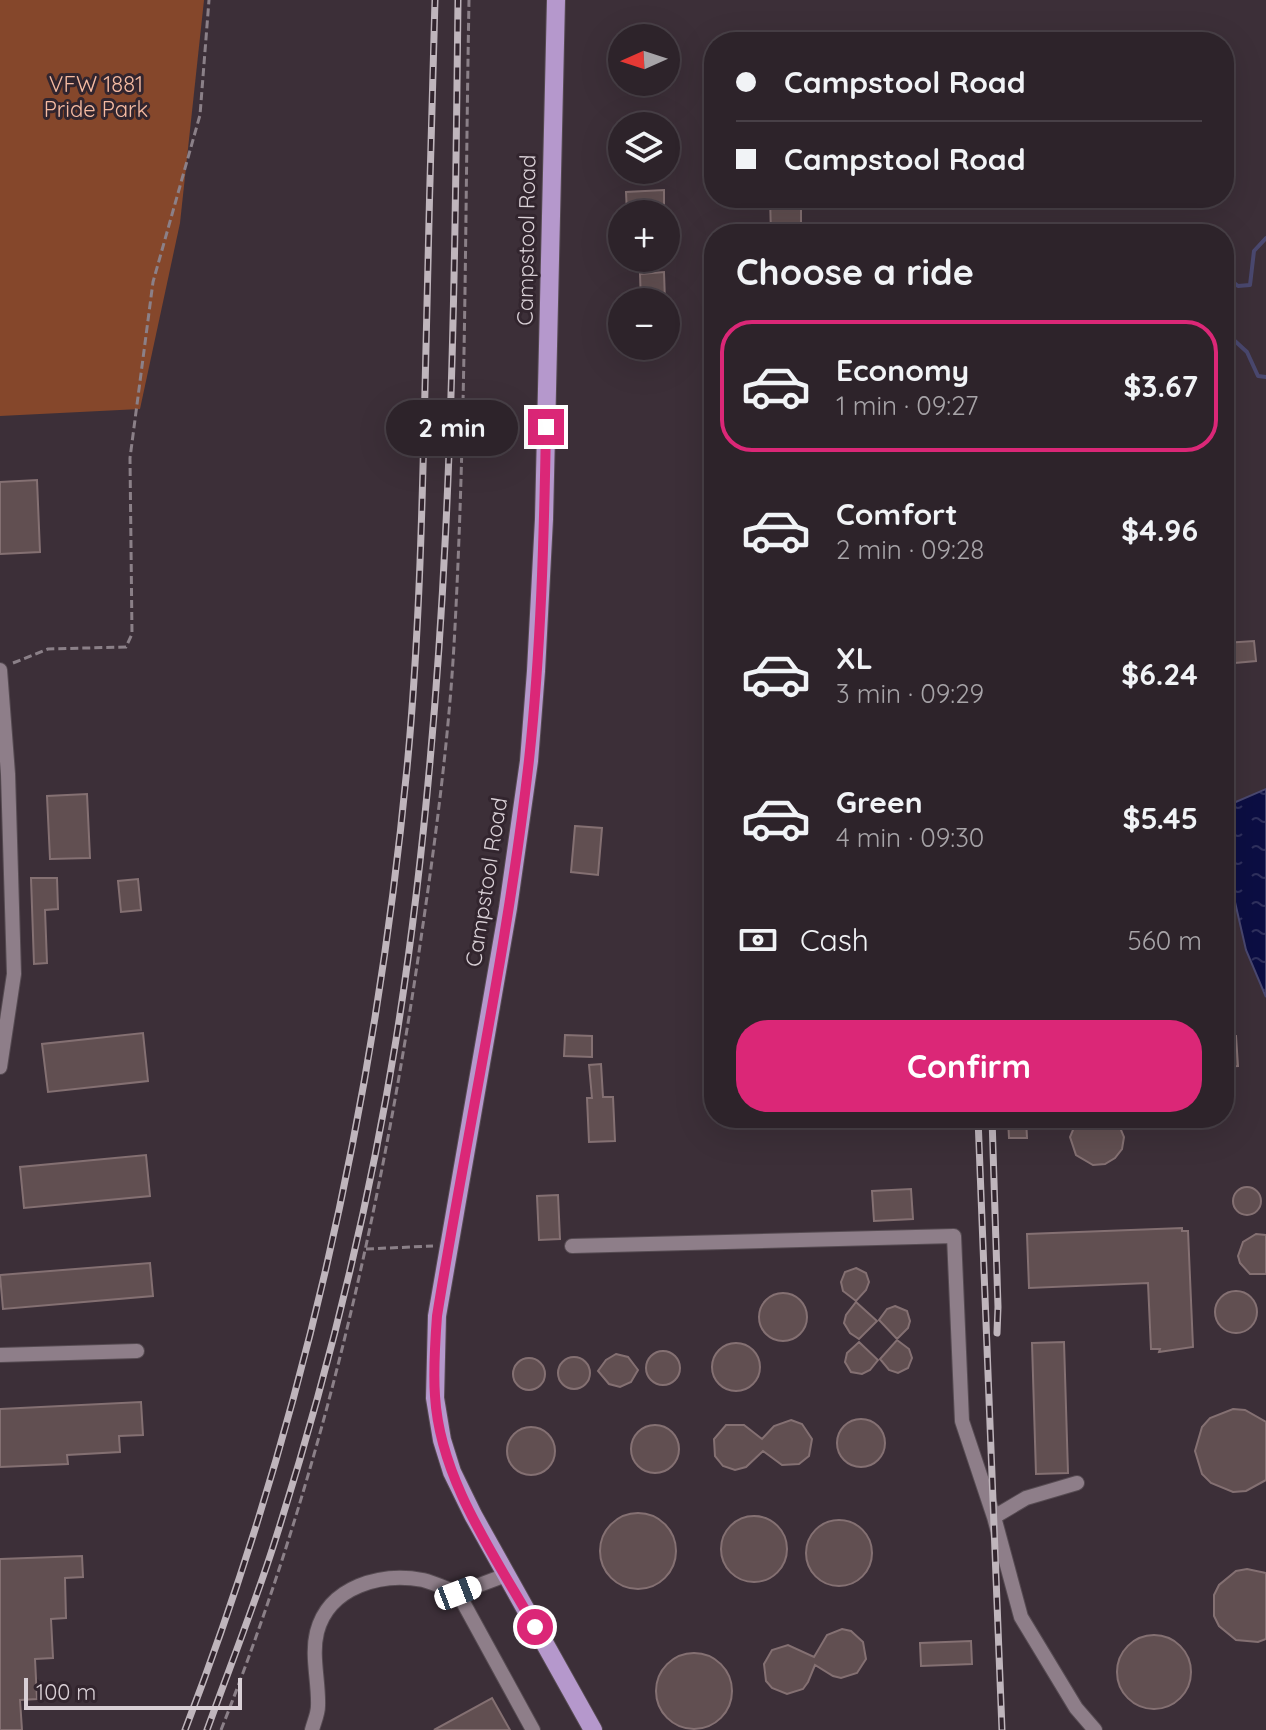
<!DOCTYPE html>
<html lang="en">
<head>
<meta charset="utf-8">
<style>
	body { margin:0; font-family:Quicksand,sans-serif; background:#392f36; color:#f1f3f6; height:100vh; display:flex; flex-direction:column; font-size:30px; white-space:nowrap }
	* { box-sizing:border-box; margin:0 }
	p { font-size:26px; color:#a7a4a8 }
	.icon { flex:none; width:44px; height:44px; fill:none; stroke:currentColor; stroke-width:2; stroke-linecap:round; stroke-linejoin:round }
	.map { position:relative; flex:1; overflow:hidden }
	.sheet { position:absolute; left:704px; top:224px; width:530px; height:904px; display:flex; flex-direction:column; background:#2d232a; border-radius:32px; box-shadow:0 8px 32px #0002,0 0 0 2px #484047 }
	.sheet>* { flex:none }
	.hud { position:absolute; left:704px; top:32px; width:530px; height:176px; border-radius:32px; box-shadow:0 8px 32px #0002,0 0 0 2px #484047; display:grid; align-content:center; height:176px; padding:0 32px; background:#2d232a }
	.needle { width:52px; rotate:267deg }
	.buttons { position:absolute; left:608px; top:24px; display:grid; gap:16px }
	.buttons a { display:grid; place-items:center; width:72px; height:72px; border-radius:50%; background:#2d232a; box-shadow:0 8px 32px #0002,0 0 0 2px #484047; font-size:40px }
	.scale { position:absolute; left:24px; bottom:20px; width:218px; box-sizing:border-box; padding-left:8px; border:4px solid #d9d0d6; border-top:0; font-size:22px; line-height:28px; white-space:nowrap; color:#d9d0d6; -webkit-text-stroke:6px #32252e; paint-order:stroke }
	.end { position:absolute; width:36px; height:36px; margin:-18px; border:10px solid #db2777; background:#fff; box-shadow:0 0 0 4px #fff }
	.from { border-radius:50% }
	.bubble { position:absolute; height:56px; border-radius:28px; background:#2d232a; box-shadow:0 8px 32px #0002,0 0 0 2px #484047; font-size:26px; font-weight:700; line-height:56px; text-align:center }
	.car { position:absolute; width:24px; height:48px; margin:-24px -12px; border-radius:10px; box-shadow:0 0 6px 2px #0007; background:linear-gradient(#fff 24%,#345 0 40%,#fff 0 76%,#345 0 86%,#fff 0) }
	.hud b { display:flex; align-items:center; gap:28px; height:76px; font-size:30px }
	.hud b+b { border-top:2px solid #484047 }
	.hud i { width:20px; height:20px; background:#f1f3f6 }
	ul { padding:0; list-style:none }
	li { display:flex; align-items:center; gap:24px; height:132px; margin:0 16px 12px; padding:0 16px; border:4px solid transparent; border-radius:32px }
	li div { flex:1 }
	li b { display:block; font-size:30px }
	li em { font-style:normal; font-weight:700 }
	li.selected { border-color:#db2777 }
	li>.icon { width:72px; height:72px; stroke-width:1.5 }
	h2 { padding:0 32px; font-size:36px; line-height:96px }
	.pay { display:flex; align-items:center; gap:20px; height:88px; padding:0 32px; font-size:30px }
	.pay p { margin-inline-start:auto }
	.action { display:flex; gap:16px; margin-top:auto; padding:16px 32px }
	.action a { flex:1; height:92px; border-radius:32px; background:#db2777; color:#fff; font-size:32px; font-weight:700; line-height:92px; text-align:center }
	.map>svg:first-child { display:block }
	.park { fill:#85472b }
	.water { fill:url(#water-ripples); stroke:#4a486f; stroke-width:2 }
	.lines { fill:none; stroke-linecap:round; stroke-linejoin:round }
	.stream { stroke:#4a486f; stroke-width:4 }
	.building { fill:#614f51; stroke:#847072; stroke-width:2 }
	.minor-casing { stroke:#564b52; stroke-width:16 }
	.major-casing { stroke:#564b52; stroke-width:20 }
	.path { stroke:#8b8088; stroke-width:3; stroke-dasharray:8 4; stroke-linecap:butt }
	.minor { stroke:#8e7e89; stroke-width:14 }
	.major { stroke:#b598cc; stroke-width:18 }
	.rail-casing { stroke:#bfb5bc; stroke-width:7 }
	.rail { stroke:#32252e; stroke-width:4; stroke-dasharray:12; stroke-linecap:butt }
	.route { stroke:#db2777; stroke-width:10 }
	.labels { text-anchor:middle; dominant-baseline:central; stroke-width:6; stroke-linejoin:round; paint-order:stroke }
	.park-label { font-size:22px; fill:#f6bba2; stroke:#32252e }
	.street-label { font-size:22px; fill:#d9d0d6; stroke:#32252e }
</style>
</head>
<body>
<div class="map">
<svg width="1266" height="1730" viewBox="0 0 1266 1730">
	<defs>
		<pattern id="water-ripples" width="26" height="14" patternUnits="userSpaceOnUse" patternTransform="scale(2)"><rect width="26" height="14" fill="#0c0e43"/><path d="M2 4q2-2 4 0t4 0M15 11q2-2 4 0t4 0" fill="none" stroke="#2f305d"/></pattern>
	</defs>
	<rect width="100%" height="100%" fill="#3c2f38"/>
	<path class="park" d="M0 0H204L180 223 140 409 0 416Z"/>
	<path class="water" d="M1266 789V997L1246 950 1224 854V807Z"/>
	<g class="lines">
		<path class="stream" d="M1224 275 1238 286 1250 285 1254 251 1266 238
			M1224 331 1247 352 1258 376 1266 377"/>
	</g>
	<path class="building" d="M664 190V214H627L626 192Z
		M770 198H801V234H771Z
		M664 272 665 302H641L640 274Z
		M37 480 40 552 0 554V482Z
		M1254 641 1256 661 1224 664V643Z
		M87 794 90 858 50 859 47 796Z
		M575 826 602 828 598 875 571 872Z
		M31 878H57L58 909 45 910 47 963 34 964Z
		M138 879 141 910 121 912 118 881Z
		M143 1033 148 1081 48 1092 42 1044Z
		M565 1035 592 1036V1057L564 1056Z
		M1224 1036H1236L1238 1066 1224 1067Z
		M601 1064 603 1097H613L615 1141 589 1142 587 1098H592L589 1065Z
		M1008 1118H1026L1027 1138H1009Z
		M1078 1118H1116L1124 1137 1122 1149 1115 1158 1105 1164 1093 1165 1076 1155 1070 1137Z
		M146 1155 150 1196 24 1208 20 1167Z
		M1233 1201a14 14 0 1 1 28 0a14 14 0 1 1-28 0Z
		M911 1189 913 1219 874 1221 872 1191Z
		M558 1195 560 1239 539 1240 537 1196Z
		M1182 1228V1231H1188L1193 1347 1159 1352 1160 1349H1151L1148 1283 1029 1288 1027 1234Z
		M1256 1234 1266 1235V1274H1250L1240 1263 1238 1256 1243 1242Z
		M150 1263 153 1296 3 1309 0 1275Z
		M856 1268 866 1273 869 1282 866 1290 856 1301 843 1291 841 1282 845 1272Z
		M1215 1312a21 21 0 1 1 42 0a21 21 0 1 1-42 0Z
		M759 1317a24 24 0 1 1 48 0a24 24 0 1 1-48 0Z
		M856 1302 877 1321 859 1339 850 1333 844 1323 846 1315Z
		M895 1306 907 1311 910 1321 908 1328 897 1339 879 1320 887 1309Z
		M897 1340 909 1349 912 1358 908 1368 898 1373 889 1370 880 1359Z
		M859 1342 878 1360 870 1370 862 1374 851 1372 845 1362 847 1353Z
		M1064 1342 1068 1473 1036 1474 1032 1343Z
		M712 1367a24 24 0 1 1 48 0a24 24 0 1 1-48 0Z
		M646 1368a17 17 0 1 1 34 0a17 17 0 1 1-34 0Z
		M616 1354 628 1357 638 1370 631 1382 620 1387 609 1384 598 1371 606 1360Z
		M558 1373a16 16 0 1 1 32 0a16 16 0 1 1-32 0Z
		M513 1374a16 16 0 1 1 32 0a16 16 0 1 1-32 0Z
		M141 1402 143 1435 119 1436 120 1452 67 1455 68 1464 0 1467V1409Z
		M1233 1409 1245 1410 1266 1422V1480L1246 1491 1233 1492 1211 1483 1202 1474 1195 1451 1202 1427 1210 1418Z
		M837 1443a24 24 0 1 1 48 0a24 24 0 1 1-48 0Z
		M791 1420 802 1424 812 1439 809 1456 799 1464 782 1465 763 1451 746 1467 735 1470 723 1466 715 1456 714 1439 726 1425H744L762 1439 774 1426Z
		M631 1449a24 24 0 1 1 48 0a24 24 0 1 1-48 0Z
		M507 1451a24 24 0 1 1 48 0a24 24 0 1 1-48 0Z
		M600 1551a38 38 0 1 1 76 0a38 38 0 1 1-76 0Z
		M721 1549a33 33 0 1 1 66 0a33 33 0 1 1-66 0Z
		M806 1553a33 33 0 1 1 66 0a33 33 0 1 1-66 0Z
		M82 1556 83 1577 65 1578 66 1618 51 1619 53 1658 35 1659 37 1699 20 1700 22 1730H0V1559Z
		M1247 1569 1266 1573V1639L1258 1642 1236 1640 1219 1626 1214 1616V1595L1219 1585 1236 1571Z
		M842 1629 851 1631 863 1642 866 1659 857 1673 841 1678 833 1676 815 1665 808 1682 803 1689 787 1694 772 1688 766 1681 764 1664 772 1650 788 1645 814 1657 827 1635Z
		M1117 1672a37 37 0 1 1 74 0a37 37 0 1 1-74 0Z
		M971 1641 972 1664 921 1666 920 1643Z
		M656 1691a38 38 0 1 1 76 0a38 38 0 1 1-76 0Z
		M492 1698 510 1730H434Z"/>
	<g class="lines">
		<defs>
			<path id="minor" d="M0 670 8 774 14 974 0 1067
				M572 1246 954 1236 962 1421 994 1517 1021 1617 1076 1708 1095 1730
				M0 1355 137 1351
				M994 1517 1026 1498 1077 1483
				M458 1593 533 1730
				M312 1730C314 1722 318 1714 318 1706 319 1682 311 1656 317 1632 329 1586 382 1572 423 1580 435 1583 447 1589 458 1593L506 1575"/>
			<path id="major" d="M556 0 544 519 536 671 529 761 508 908 437 1316 435 1398 442 1440 452 1472 473 1515 593 1730"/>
		</defs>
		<use href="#minor" class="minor-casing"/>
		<use href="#major" class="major-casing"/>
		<path class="path" d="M13 663 48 649 126 647 132 634 130 458 153 282 200 115 209 0
			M366 1249 433 1246
			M221 1730C320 1481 380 1217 419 952 434 850 448 748 454 645 466 431 465 215 469 0"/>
		<use href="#minor" class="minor"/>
		<use href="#major" class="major"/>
		<defs>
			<path id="rail" d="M978 1118 1002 1730
				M992 1118 998 1307 997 1333
				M185 1730C304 1421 375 1098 407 768 419 642 422 515 425 389 428 259 431 130 435 0
				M207 1730C229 1669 253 1609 273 1547 326 1382 368 1212 396 1040 451 696 454 348 458 0"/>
		</defs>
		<use href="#rail" class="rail-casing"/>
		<use href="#rail" class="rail"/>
	</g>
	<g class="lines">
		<path class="route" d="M535 1627C495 1556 440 1480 435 1396 433 1370 435 1343 437 1316 467 1131 508 947 529 760 541 650 544 538 546 427"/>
	</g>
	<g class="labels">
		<g class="park-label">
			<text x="96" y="84">VFW 1881<tspan x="96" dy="25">Pride Park</tspan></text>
		</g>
		<g class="street-label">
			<text transform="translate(526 240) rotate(-89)">Campstool Road</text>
			<text transform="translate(486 882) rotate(-81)">Campstool Road</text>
		</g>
	</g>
</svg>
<div class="buttons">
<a><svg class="needle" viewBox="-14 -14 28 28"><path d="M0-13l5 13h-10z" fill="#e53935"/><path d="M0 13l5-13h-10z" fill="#a7a4a8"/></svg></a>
<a><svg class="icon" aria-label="layers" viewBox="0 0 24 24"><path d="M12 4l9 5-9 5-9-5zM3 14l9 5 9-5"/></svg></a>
<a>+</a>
<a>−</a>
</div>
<div class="scale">100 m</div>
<i class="end from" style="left:535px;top:1627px"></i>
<i class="end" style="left:546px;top:427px"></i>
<div class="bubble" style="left:386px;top:400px;width:132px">2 min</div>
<i class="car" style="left:458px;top:1593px;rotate:69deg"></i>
<div class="hud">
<b><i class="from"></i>Campstool Road</b>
<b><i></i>Campstool Road</b>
</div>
<section class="sheet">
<h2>Choose a ride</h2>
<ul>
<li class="selected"><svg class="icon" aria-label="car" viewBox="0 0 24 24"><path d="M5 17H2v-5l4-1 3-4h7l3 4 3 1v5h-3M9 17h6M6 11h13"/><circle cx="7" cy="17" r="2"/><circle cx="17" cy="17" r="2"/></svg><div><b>Economy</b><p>1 min · 09:27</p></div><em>$3.67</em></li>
<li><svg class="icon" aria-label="car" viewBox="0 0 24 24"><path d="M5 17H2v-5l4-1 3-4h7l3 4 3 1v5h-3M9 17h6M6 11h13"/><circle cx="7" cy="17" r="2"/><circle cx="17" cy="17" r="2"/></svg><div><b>Comfort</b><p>2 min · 09:28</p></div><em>$4.96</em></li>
<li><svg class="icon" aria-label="car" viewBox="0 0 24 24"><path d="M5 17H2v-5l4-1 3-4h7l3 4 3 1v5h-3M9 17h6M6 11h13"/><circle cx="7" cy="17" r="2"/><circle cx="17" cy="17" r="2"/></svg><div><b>XL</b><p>3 min · 09:29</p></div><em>$6.24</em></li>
<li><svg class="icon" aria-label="car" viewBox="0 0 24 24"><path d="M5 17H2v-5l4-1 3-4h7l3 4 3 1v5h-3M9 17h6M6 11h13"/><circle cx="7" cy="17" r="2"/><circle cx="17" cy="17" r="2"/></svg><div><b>Green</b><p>4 min · 09:30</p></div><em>$5.45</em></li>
</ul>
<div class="pay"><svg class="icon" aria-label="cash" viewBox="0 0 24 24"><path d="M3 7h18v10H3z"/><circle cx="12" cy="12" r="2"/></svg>Cash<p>560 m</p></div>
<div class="action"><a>Confirm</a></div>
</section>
</div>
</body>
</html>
